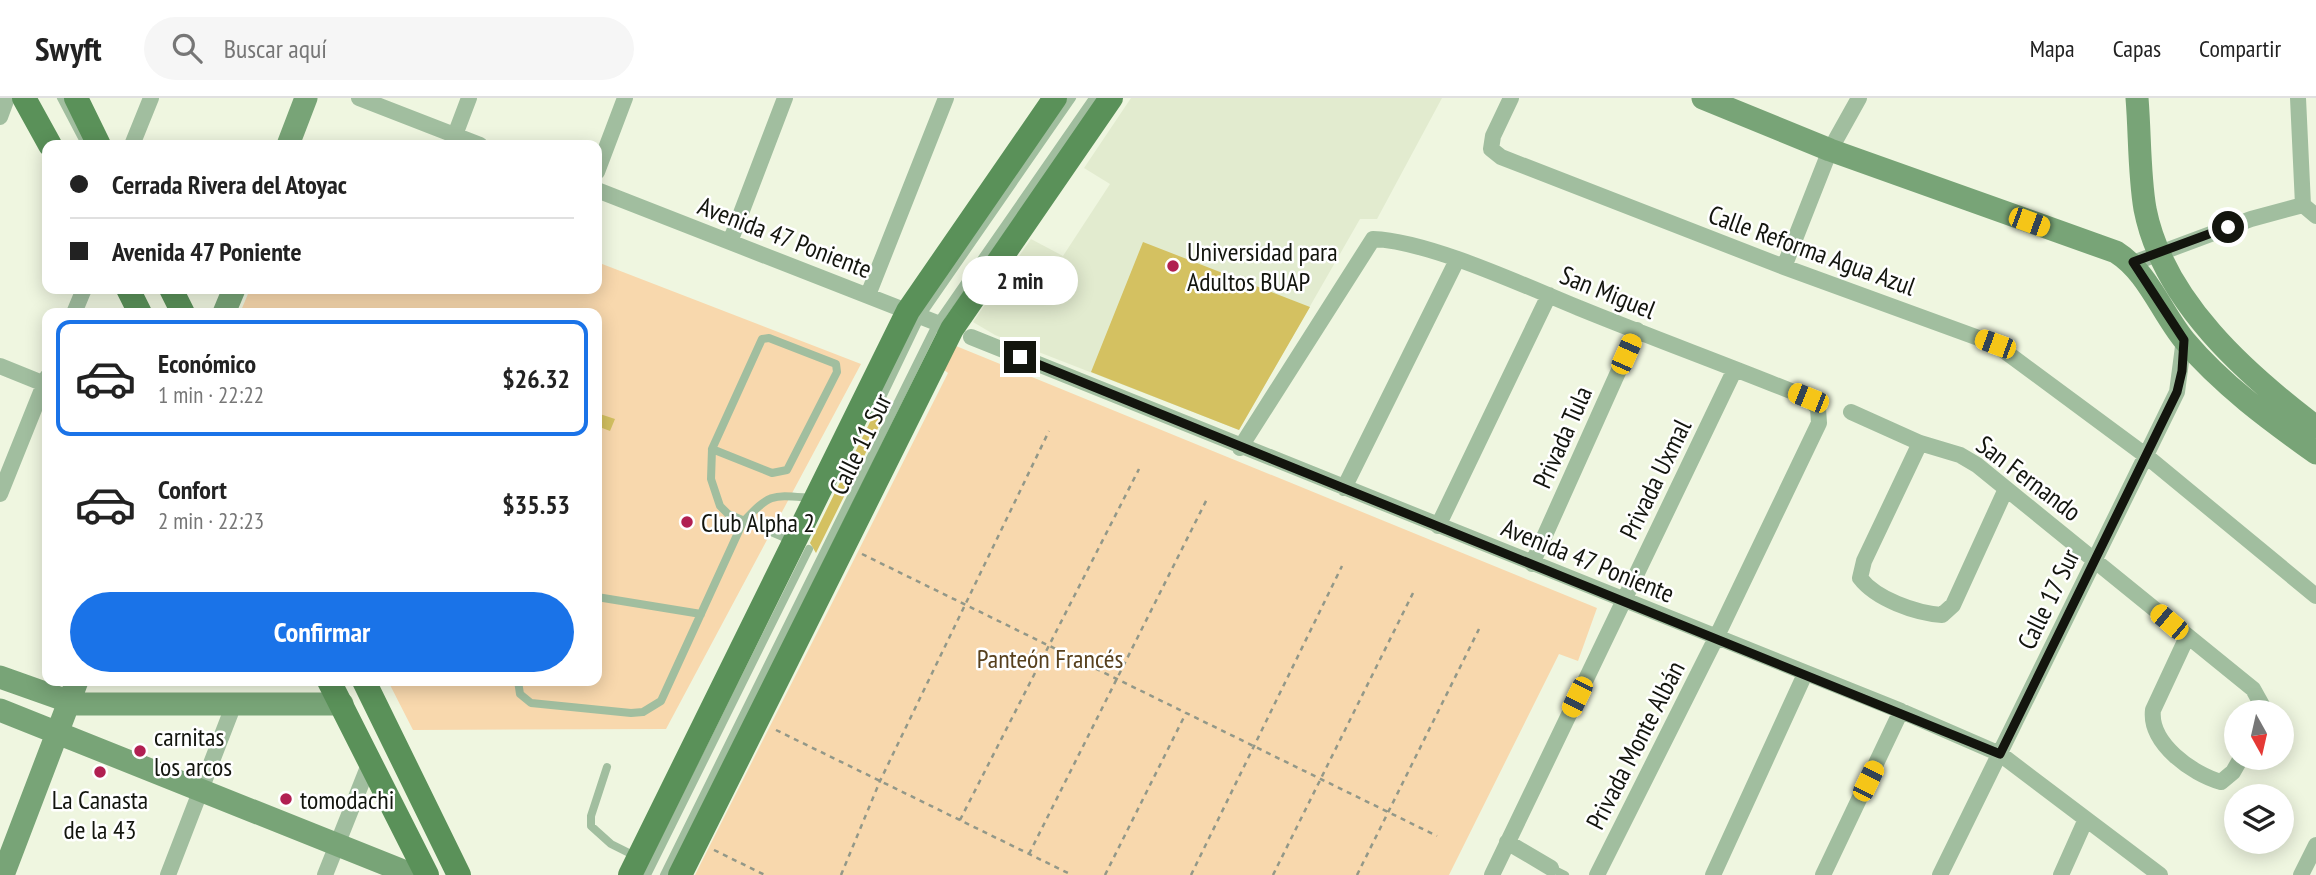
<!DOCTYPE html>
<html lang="es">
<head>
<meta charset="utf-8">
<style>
	body { margin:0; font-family:"PT Sans Narrow",sans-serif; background:#f6f6f6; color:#222; height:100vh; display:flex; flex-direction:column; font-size:26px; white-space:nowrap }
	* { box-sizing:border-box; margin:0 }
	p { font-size:23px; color:#767676 }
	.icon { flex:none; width:38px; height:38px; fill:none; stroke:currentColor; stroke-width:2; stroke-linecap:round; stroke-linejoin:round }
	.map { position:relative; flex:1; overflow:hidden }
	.details { position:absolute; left:42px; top:210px; width:560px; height:378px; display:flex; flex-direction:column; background:#fff; border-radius:14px; box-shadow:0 4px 18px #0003 }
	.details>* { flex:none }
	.hud { position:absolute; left:42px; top:42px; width:560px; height:154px; border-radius:14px; box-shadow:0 4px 18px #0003; display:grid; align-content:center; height:154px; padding:0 28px; background:#fff }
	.needle { width:46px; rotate:172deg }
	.buttons { position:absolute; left:2224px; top:602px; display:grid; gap:14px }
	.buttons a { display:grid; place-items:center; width:70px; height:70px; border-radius:50%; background:#fff; box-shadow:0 4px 18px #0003; font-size:35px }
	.end { position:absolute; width:32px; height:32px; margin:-16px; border:9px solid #13150e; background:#fff; box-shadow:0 0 0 4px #fff }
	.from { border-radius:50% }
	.bubble { position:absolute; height:49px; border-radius:24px; background:#fff; box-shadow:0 4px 18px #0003; font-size:23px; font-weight:700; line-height:49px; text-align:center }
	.car { position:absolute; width:21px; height:42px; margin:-21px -10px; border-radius:9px; box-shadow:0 0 5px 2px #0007; background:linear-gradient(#f5c518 24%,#345 0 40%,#f5c518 0 76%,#345 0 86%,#f5c518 0) }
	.hud b { display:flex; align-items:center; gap:24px; height:66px; font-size:26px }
	.hud b+b { border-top:2px solid #e0e0e0 }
	.hud i { width:18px; height:18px; background:#222 }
	ul { padding:12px 0 0; list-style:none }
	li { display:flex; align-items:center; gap:21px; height:116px; margin:0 14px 10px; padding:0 14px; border:4px solid transparent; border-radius:14px }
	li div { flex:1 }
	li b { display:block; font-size:26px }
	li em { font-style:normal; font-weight:700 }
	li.selected { border-color:#1a73e8 }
	li>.icon { width:63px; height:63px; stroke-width:1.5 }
	.button { display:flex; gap:14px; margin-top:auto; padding:14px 28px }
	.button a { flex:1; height:80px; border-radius:42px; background:#1a73e8; color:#fff; font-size:28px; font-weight:700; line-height:80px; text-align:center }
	header { display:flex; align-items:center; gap:42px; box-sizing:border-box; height:98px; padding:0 35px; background:#fff; border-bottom:2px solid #e0e0e0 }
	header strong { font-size:33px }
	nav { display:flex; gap:38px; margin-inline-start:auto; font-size:24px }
	.search { width:490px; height:63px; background:#f6f6f6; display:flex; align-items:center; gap:18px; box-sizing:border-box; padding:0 24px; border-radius:38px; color:#767676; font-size:26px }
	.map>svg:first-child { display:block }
	.built { fill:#e2ebcf }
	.green { fill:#f8d8ad }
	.building { fill:#d4c161 }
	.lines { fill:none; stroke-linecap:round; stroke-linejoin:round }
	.path { stroke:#939888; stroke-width:2.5; stroke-dasharray:5 5; stroke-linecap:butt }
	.lane { stroke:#a1be9f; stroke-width:8 }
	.street { stroke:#a1be9f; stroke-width:16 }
	.secondary { stroke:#78a477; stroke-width:23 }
	.primary { stroke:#5a9159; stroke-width:24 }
	.route { stroke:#13150e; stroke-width:9 }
	.poi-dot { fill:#b12051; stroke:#fff; stroke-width:2.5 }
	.labels { text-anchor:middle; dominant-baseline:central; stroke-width:5; stroke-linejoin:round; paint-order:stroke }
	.street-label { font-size:26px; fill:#13150e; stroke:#fff }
	.poi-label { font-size:26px; fill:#13150e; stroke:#fff; text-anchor:start }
	.park-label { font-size:26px; fill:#57401d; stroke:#fff }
</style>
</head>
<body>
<header>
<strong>Swyft</strong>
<div class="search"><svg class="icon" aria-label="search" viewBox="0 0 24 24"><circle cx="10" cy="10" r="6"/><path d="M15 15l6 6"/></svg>Buscar aquí</div>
<nav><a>Mapa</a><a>Capas</a><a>Compartir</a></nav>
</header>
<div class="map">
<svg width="2316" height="777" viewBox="0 0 2316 777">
	<rect width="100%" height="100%" fill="#eff6e0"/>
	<path class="built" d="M1131 0H1442L1377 121H1360L1239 332 995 237 973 224 1031 141 1063 158 1110 86 1084 70Z"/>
	<path class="green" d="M597 164 861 266 666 631 413 632 388 583H597V215H240L250 191H597Z
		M956 248 1597 510 1578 563 1559 556 1449 777H695L948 275 939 268Z"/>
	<path class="building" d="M1143 144 1310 209 1239 332 1091 274Z
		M597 315 615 321 610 333 597 328Z
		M880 319 883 320 816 455 810 445 871 322Z"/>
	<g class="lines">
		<path class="path" d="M862 456 1437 738
			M776 632 1072 777
			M960 722 1139 371
			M714 752 765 777
			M1029 756 1207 401
			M841 777 880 683 1049 333
			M1105 777 1186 615
			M1191 777 1342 468
			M1273 777 1413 495
			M1357 777 1479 531"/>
		<path class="lane" d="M61 0 83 42
			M874 316 921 218 1072 0
			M712 351 772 375 787 372 837 274 836 266 769 240 762 241 712 351 711 381 720 408 728 416 790 442
			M597 499 701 516
			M518 583 520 596 531 605 631 615 643 614 661 603 743 424C771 394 773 397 812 400
			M607 669 591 718V728L611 746 635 758
			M1551 770 1565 777
			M647 777 809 451
			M664 777 937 225 1093 0"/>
		<path class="street" d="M359 0 480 47
			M1511 0 1493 38 1491 51 1501 59 1784 169 1995 246 2145 357 2316 498
			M2298 0 2303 107 2316 118
			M0 19 7 0
			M455 37 469 0
			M132 47 151 0
			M597 74 625 0
			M597 92 955 232
			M730 144 785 0
			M2133 165 2251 121 2303 107
			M1784 169 1830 52 1859 0
			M868 197 946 0
			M74 215 84 191
			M971 239 1901 613 2000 656 2160 777
			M0 268 47 287
			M1851 314 1920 345 1960 357 1977 367 2253 591 2263 609 2261 614
			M1920 345 1864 463 1860 480C1876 501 1915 515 1942 517L1953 507 2005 393
			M1240 350 1373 141C1429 143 1525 188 1579 210 1655 241 1732 269 1808 300L1818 310 1819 325 1716 540 1597 777
			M1344 390 1457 162
			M0 396 47 279
			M1438 428 1549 197
			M1532 466 1637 232
			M2187 539 2153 612C2149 645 2192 676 2221 684L2233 674 2241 660
			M1507 744 1551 770
			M168 777 234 606
			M325 777 370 664
			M1492 777 1735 271
			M1713 777 1805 576
			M1823 777 1901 613
			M1940 777 2177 294 2184 241
			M2061 777 2086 721
			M2301 777 2316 747"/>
		<path class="secondary" d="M1703 0 1830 52 2116 154C2148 174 2161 214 2185 243 2221 286 2270 322 2316 355
			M2137 0C2140 36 2139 76 2145 111 2163 203 2246 276 2316 329
			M288 47 306 0
			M224 215 234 191
			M0 579 76 606H342
			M0 612 413 777
			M3 777 77 583"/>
		<path class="primary" d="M24 0 50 47
			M76 0 99 47
			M128 191 140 215
			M171 191 183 215
			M329 583 427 777
			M364 583 459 777
			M630 777 908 213 1055 0
			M680 777 952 231 1111 0"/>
	</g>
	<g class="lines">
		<path class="route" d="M1020 259 2000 656 2177 294 2182 273 2184 242 2133 164 2228 129"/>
	</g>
	<g class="poi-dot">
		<circle cx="1173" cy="168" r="7"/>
		<circle cx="687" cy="424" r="7"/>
		<circle cx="140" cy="653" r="7"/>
		<circle cx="100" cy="674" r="7"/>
		<circle cx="286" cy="701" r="7"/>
	</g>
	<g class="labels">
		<g class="street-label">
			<text transform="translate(785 139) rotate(21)">Avenida 47 Poniente</text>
			<text transform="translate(1812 152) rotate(20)">Calle Reforma Agua Azul</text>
			<text transform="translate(1608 194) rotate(22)">San Miguel</text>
			<text transform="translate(1562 339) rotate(-66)">Privada Tula</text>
			<text transform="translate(860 346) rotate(-64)">Calle 11 Sur</text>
			<text transform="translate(2029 380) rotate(37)">San Fernando</text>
			<text transform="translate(1655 381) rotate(-64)">Privada Uxmal</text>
			<text transform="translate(1588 462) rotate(22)">Avenida 47 Poniente</text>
			<text transform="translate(2048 501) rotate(-64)">Calle 17 Sur</text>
			<text transform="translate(1635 647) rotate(-63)">Privada Monte Albán</text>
		</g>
		<g class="poi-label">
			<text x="1187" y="153">Universidad para<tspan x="1187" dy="30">Adultos BUAP</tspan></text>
			<text x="701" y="424">Club Alpha 2</text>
			<text x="154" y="638">carnitas<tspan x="154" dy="30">los arcos</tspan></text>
			<text x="100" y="701" text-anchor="middle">La Canasta<tspan x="100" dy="30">de la 43</tspan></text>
			<text x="300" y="701">tomodachi</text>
		</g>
		<g class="park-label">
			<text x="1050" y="560">Panteón Francés</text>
		</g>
	</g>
</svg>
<div class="buttons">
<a><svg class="needle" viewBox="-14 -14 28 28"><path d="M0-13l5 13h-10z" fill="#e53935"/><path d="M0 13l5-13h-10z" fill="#767676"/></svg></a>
<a><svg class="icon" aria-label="layers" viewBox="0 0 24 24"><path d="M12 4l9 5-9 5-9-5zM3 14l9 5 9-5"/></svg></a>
</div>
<i class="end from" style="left:2228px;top:129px"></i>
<i class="end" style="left:1020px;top:259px"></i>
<div class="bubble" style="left:962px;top:158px;width:116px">2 min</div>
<i class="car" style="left:2029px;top:124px;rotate:110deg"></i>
<i class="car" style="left:1995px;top:246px;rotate:290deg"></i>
<i class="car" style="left:1626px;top:256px;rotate:24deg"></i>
<i class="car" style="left:1808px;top:300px;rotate:292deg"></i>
<i class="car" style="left:2169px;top:524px;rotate:310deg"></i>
<i class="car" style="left:1577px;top:599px;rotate:206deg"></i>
<i class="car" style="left:1868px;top:683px;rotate:26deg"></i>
<div class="hud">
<b><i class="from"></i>Cerrada Rivera del Atoyac</b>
<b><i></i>Avenida 47 Poniente</b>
</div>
<section class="details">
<ul>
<li class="selected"><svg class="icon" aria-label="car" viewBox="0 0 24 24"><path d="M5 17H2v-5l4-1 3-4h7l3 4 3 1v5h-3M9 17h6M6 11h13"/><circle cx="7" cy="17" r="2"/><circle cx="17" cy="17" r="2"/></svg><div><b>Económico</b><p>1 min · 22:22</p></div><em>$26.32</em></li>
<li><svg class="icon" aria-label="car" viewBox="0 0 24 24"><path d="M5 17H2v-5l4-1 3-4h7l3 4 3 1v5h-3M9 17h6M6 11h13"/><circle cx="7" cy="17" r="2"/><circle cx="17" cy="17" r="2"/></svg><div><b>Confort</b><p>2 min · 22:23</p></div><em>$35.53</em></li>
</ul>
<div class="button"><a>Confirmar</a></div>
</section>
</div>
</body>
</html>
